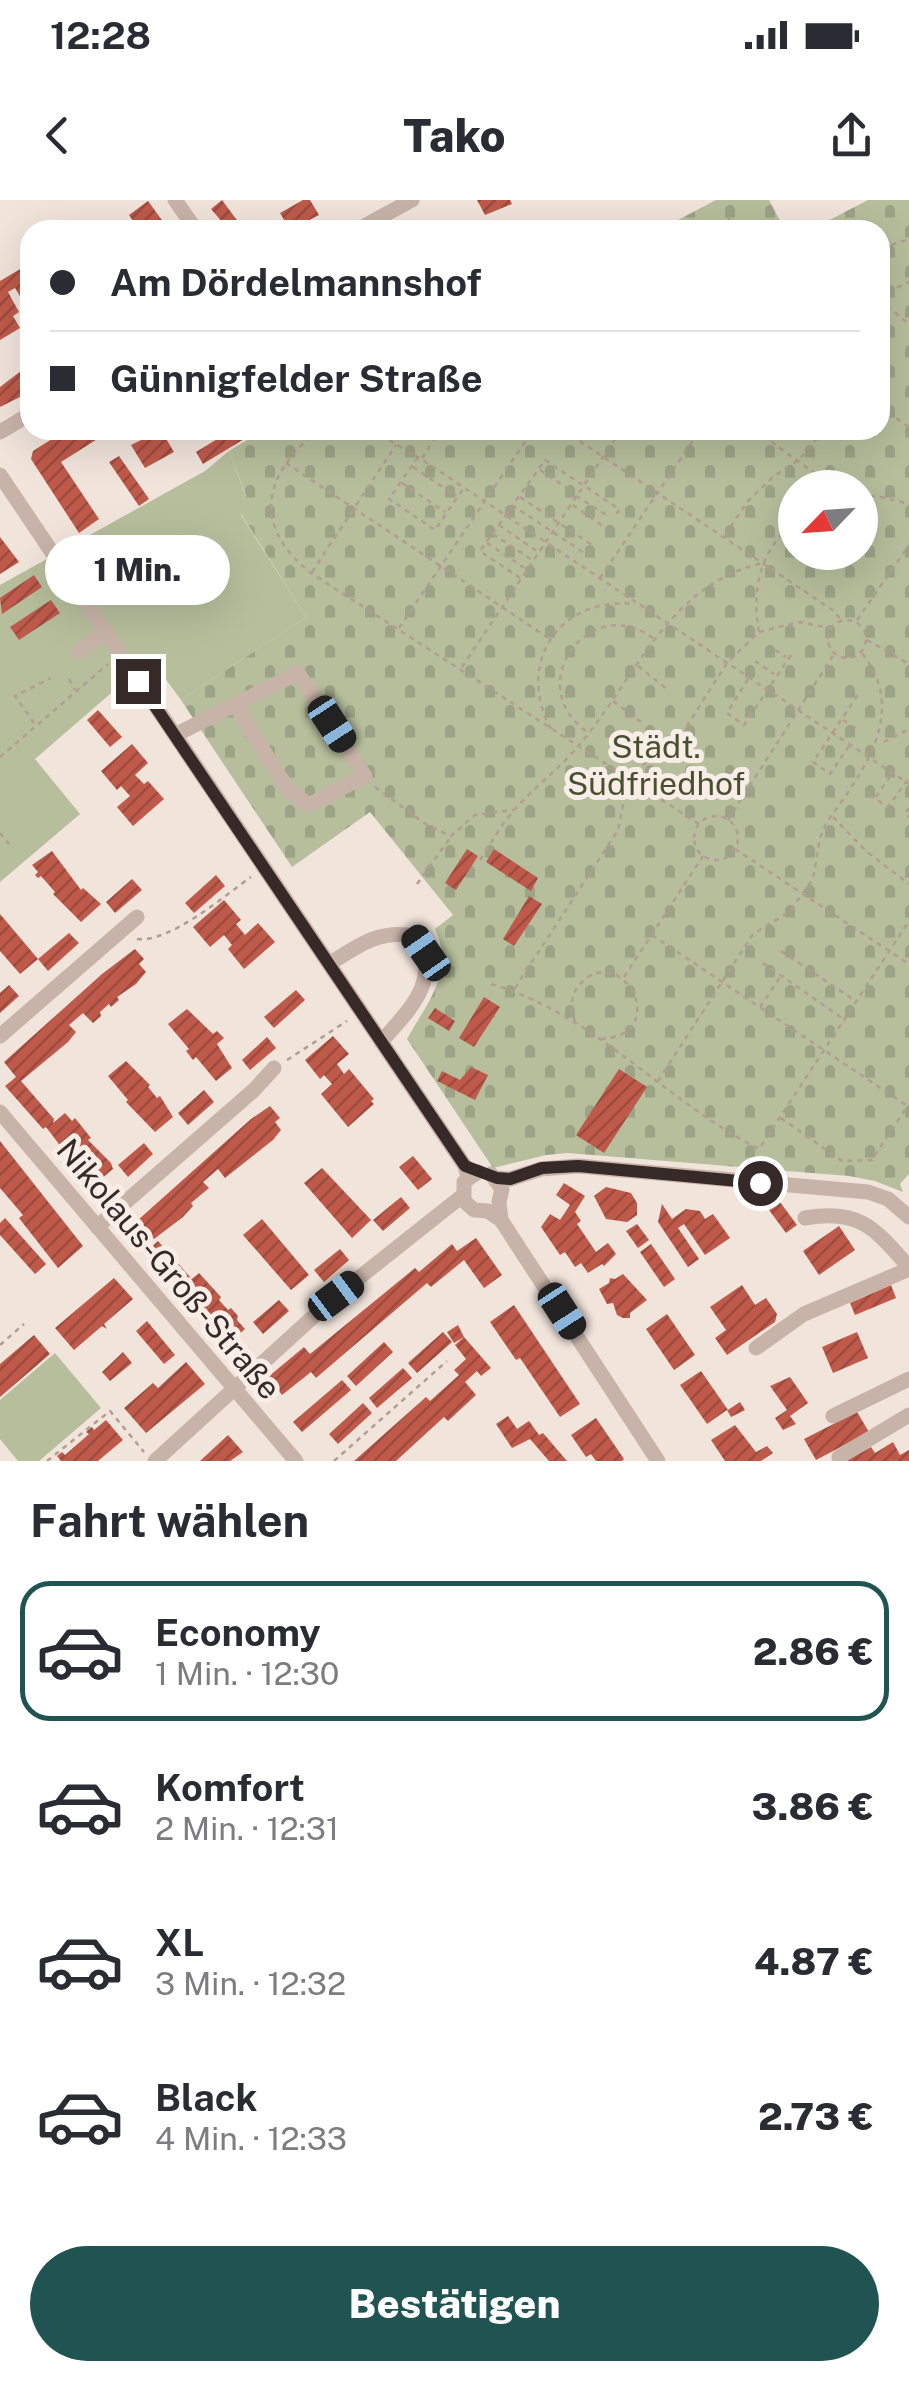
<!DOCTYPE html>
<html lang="de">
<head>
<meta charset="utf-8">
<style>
	body { margin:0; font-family:"Public Sans",sans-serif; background:#f7f7f7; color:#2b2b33; height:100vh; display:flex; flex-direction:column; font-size:38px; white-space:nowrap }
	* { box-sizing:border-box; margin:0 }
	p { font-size:32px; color:#7c7c81 }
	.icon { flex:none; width:55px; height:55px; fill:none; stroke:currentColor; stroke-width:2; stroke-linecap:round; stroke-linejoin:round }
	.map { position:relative; height:1261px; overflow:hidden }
	.side { display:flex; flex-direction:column; background:#fff; flex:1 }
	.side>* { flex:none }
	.hud { position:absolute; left:20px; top:20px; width:870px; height:220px; border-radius:30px; box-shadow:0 10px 40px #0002; display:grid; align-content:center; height:220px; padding:0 30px; background:#fff }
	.needle { width:65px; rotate:245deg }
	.fabs { position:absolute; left:778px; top:270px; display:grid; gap:20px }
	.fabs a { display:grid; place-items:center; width:100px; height:100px; border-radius:50%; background:#fff; box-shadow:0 10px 40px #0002; font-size:50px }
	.end { position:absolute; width:45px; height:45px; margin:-22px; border:12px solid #352a28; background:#fff; box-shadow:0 0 0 5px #fff }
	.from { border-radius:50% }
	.bubble { position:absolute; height:70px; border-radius:35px; background:#fff; box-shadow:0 10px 40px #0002; font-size:32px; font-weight:800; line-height:70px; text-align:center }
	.car { position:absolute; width:30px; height:60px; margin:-30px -15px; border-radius:12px; box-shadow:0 0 8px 2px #0007; background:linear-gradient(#222 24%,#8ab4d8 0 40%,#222 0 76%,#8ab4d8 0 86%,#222 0) }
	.hud b { display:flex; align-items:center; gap:35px; height:95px; font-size:38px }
	.hud b+b { border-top:2px solid #e1e1e2 }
	.hud i { width:25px; height:25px; background:#2b2b33 }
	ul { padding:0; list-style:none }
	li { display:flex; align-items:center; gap:30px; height:140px; margin:0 20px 15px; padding:0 10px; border:5px solid transparent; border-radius:30px }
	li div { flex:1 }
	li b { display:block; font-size:38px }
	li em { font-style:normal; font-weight:800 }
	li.active { border-color:#1f5452 }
	li>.icon { width:90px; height:90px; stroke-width:1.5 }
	h2 { padding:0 30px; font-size:45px; line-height:120px }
	.action { display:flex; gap:20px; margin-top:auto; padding:20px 30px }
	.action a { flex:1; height:115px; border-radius:60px; background:#1f5452; color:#fff; font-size:40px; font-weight:800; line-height:115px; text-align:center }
	.status { display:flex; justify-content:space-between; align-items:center; height:70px; padding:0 50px; background:#fff; direction:ltr }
	.status svg { height:28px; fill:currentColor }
	header { display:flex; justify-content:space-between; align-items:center; height:130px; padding:0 30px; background:#fff; font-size:45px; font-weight:800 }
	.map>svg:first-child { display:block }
	.green { fill:#b6be9c }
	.cemetery { fill:url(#cemetery-stones); fill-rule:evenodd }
	.building { fill:url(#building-hatch) }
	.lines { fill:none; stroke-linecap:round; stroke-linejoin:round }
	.path { stroke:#b39d92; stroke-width:2.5; stroke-dasharray:5 5; stroke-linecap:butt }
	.minor { stroke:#c8b3a8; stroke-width:15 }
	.route { stroke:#352a28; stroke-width:12 }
	.labels { text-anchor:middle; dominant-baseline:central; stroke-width:10; stroke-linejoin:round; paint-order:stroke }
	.park-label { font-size:32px; fill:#48512d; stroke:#f8eee7 }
	.street-label { font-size:32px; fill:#352a28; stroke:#f8eee7 }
</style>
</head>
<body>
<div class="status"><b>12:28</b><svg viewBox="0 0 49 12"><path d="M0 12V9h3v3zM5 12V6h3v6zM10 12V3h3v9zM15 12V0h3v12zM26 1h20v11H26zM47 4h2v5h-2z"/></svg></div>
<header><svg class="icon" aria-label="back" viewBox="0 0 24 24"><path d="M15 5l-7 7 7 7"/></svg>Tako<svg class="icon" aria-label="share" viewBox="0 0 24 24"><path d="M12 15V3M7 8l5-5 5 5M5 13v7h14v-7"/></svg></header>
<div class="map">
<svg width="909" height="1261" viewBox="0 0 909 1261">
	<defs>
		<pattern id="cemetery-stones" width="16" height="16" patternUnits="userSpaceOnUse" patternTransform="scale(2.5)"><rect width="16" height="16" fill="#b6be9c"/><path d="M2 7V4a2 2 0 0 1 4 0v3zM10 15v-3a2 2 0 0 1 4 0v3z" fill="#9da386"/></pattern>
		<pattern id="building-hatch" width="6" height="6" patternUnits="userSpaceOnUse" patternTransform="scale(2.5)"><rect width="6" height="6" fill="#bf5a4a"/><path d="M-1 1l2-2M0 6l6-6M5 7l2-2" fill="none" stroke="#9c4b3e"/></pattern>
	</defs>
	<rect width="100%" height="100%" fill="#f0e4db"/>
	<path class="green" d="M229 251 246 297 241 315 306 417 181 500 154 463 117 488 35 559 80 614 0 682V385L205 271Z
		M55 1153 101 1208 39 1261H18L0 1239V1200Z"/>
	<path class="cemetery" d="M716 0H769L785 30H659Z
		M868 0H909V974L900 984 903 992 875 981 849 976 568 953 546 955 493 968 407 839C428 801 455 772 435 729L453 715 370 612 292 667 181 500 306 417 241 314 246 296 229 251 264 230H880V30H810ZM795 288H860V352H795Z"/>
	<path class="building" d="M222 0 239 23 229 30 211 9Z
		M303 0H310L319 15 290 30 280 13Z
		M477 0H510L512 4 485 15Z
		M148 1 156 12 169 30H139L129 15Z
		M27 65 30 71V80L27 82 30 87V113L15 88 8 92 19 112 13 116 20 128 0 140V81Z
		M30 164V192L0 207V187Z
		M66 230H94L99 238 61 262 99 319 79 333 31 259 33 251Z
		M161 230 174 252 145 268 131 245Z
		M232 230H259L203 264 196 252Z
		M119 256 149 299 139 306 109 262Z
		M0 337 19 362 0 374Z
		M34 375 42 387 2 414 0 398Z
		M51 400 60 413 19 440 10 427Z
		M98 510 122 537 110 547 87 520Z
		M132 544 148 563 135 575 144 584 148 581 164 599 133 626 117 607 130 596 121 586 117 590 101 571Z
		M467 649 478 656 456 690 445 683Z
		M494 649 538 678 531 691 486 662Z
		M52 651 81 690 83 688 101 704 81 722 53 694 55 692 41 676 38 678 35 675 38 672 32 665Z
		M216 675 225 686 194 713 185 703Z
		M132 679 142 690 115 713 106 702Z
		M529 696 542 704 514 746 503 739Z
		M224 700 241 720 236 724 245 735 258 723 275 742 244 769 228 749 232 745 224 735 210 747 193 727Z
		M0 714 38 759 69 733 79 743 48 771 38 759 20 774 0 751Z
		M135 749 144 759 139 764 146 772 136 784 117 797 119 800 111 807 109 804 100 812 101 816 93 823 83 813 69 825 76 832 68 842 21 881 54 919 53 923 65 913 72 921 75 918 91 938 88 940 111 963 113 969 95 984 71 960 46 927 43 929 5 886 16 877 4 862 102 774Z
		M9 785 19 796 0 813V793Z
		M296 790 305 800 274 828 264 817Z
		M484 797 500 807 474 847 459 838Z
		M435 808 455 821 449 831 428 818Z
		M187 809 213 834 217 831 224 838 217 844 232 868 216 881 196 857 193 860 186 851 189 849 168 824Z
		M333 836 349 854 337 864 344 874 349 869 374 899 371 901 374 904 348 927 321 894 332 884 324 875 320 879 305 860Z
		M267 837 276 848 250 870 242 860Z
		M126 861 150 885 148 887 157 898 160 896 173 917 155 932 126 902 128 900 108 876Z
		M471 867 488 875 475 900 437 881 442 871 460 880Z
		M619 869 647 887 604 953 576 935Z
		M204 890 214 902 188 925 178 913Z
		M270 906 280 918 275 922 281 930 273 940 225 978 218 969 203 982 209 988 191 1003 193 1006 183 1017 154 1039 138 1020 251 919Z
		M0 941 83 1046 58 1068 19 1018 23 1015 0 988Z
		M144 943 153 954 128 977 118 965Z
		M413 956 432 979 418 990 399 967Z
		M322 968 371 1020 352 1038 304 983Z
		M564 983 585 996 575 1012 581 1021 577 1024 596 1052 608 1043 616 1054 604 1066 602 1064 588 1073 581 1063 575 1067 565 1052 560 1055 541 1027 550 1014 560 1020 570 1005 556 995Z
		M606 987 631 993 637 1003V1015L627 1022 606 1019 594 996Z
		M401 997 410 1008 383 1031 373 1020Z
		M780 1002 797 1025 786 1033 769 1010Z
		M662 1004 672 1019 686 1009 700 1011 705 1019 713 1014 730 1038 705 1055 684 1024 678 1028 699 1059 688 1067 658 1022Z
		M5 1018 46 1064 35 1074 0 1035V1023Z
		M262 1019 309 1075 291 1090 243 1035Z
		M637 1024 649 1040 638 1048 626 1031Z
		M839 1026 855 1050 819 1075 803 1051Z
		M476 1038 502 1075 484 1088 464 1060 431 1087 427 1083 316 1178 311 1172 282 1195 268 1177 304 1147 310 1154 415 1068 419 1072 452 1044 457 1051Z
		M158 1041 190 1077 178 1087 147 1051Z
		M651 1044 675 1079 664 1087 640 1052Z
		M340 1049 349 1060 324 1082 314 1070Z
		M199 1073 221 1097 219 1100 228 1110 231 1108 238 1116 237 1120 245 1129 230 1142 182 1087Z
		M623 1074 647 1100 630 1113V1118H623L617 1115 613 1103 607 1104 599 1089 609 1083 610 1078 615 1079Z
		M114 1078 133 1099 104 1124 107 1129 102 1126 74 1150 55 1128Z
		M742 1085 755 1105 766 1098 777 1114 775 1122 727 1155 715 1138 726 1130 710 1107Z
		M891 1085 896 1098 855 1115 850 1103Z
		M279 1100 289 1111 263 1134 253 1122Z
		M514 1105 580 1204 560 1217 520 1158 516 1160 490 1122Z
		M667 1114 695 1155 674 1170 646 1129Z
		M147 1121 175 1155 164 1164 136 1131Z
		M458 1125 464 1137 491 1168 481 1176 477 1171 465 1182 476 1195 448 1221 444 1217 396 1261H354L426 1197 430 1201 459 1175 454 1170 466 1159 455 1145 464 1137 454 1143 447 1132Z
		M443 1132 452 1142 417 1173 408 1163Z
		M857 1132 868 1158 833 1173 822 1147Z
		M34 1135 50 1154 0 1197V1164Z
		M384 1142 393 1152 356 1186 347 1176Z
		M123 1152 132 1163 110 1181 102 1172Z
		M186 1162 205 1184 146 1233 124 1208 153 1183 158 1188Z
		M403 1168 412 1178 377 1208 369 1198Z
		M701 1171 728 1210 740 1202 745 1210 731 1217 727 1210 707 1224 680 1185Z
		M790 1177 808 1203 790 1216 796 1224 783 1230 775 1218 787 1210 770 1186Z
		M342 1180 351 1190 302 1232 293 1222Z
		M363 1203 372 1213 338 1244 329 1234Z
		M857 1212 869 1232 816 1260 804 1239Z
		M508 1216 517 1229 529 1221 539 1235 543 1233 567 1261H549L530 1239 512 1248 496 1224Z
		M596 1218 624 1259 622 1261H596L591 1254 586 1257 571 1235Z
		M106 1220 123 1240 98 1261H61L57 1256 62 1252 65 1255 89 1234 86 1232 92 1227 94 1230Z
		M735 1225 756 1252 767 1246 773 1253 761 1261H725L711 1240Z
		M228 1235 243 1252 230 1261H200Z
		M893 1242 900 1255 909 1250V1261H846L871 1247 875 1253Z"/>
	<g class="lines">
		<path class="path" d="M728 26 747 27
			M728 30 729 18
			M882 48 909 39
			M888 92 909 82
			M887 106 909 124
			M880 133C890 104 887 79 881 49
			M880 207 909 227
			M318 230C262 276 252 326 311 373L699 624
			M372 230 421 259 909 584
			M563 230 834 411 841 420
			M755 230 835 288
			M418 257 389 299 435 330 463 289
			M422 258 440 230
			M286 263 550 439
			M413 267 456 296
			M540 270 567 288
			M402 283 445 312
			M576 296 608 316
			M520 297 592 345
			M860 297 877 296 909 304
			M512 305 589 356
			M573 305 604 327
			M499 325 538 352
			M493 334 532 360
			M725 335 748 301 773 277 799 260 824 230
			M487 343 526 369
			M312 372 396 245
			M520 378 480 351 545 260 619 309 617 314
			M600 378 700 230
			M828 439a19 19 0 1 1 38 0a19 19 0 1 1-38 0Z
			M857 420 909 345
			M909 427V430
			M399 428 533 230
			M759 432C751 391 760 349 795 322
			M867 440 909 464
			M775 450 786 457
			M755 461 774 474
			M638 466 668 490
			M462 467 621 230
			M69 479 75 490
			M748 479 727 513 744 525 793 452
			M613 501 641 522
			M843 520 858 530
			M34 523 15 496 51 478
			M551 529C515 463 559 396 635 404
			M586 531C521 484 591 390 654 439
			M884 542 909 529
			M849 546 830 574 813 562 859 493
			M0 557 108 464
			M375 587 427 625 451 636 475 615 513 610
			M870 595 888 607 909 578
			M876 597 891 575
			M909 608 905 614 909 617
			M694 638a22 22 0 1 1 44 0a22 22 0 1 1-44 0Z
			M833 617 867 652 909 684
			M728 620 834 454
			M0 633 9 644
			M735 649 909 764
			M480 660C491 643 502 624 515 609 534 588 557 570 576 549 635 481 667 384 763 363
			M417 684 450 638
			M652 735 909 907
			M137 739C170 743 224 696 251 677
			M781 751 854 800
			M763 763 842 818
			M624 777 703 656
			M491 784C593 813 666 902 759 949L909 721
			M515 788 618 630 628 580 647 561 678 540 727 463 759 432 799 422 830 428
			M760 807 781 776
			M575 822C571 808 570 795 580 784 622 739 674 836 600 839
			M287 860 347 821
			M658 881 753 734 789 712 813 679 820 638 826 623C865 570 909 511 861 452
			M781 918 842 961 872 960 907 907
			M0 1145 24 1124
			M47 1261 110 1211 144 1252
			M334 1261 447 1161"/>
		<path class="minor" d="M175 0 196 30
			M357 30 412 0
			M0 232 30 214
			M0 275 465 966 468 977
			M79 452 105 431
			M175 535 298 473 365 576 309 605 289 591 235 505
			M329 764C358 746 379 729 414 736 444 778 410 809 381 842
			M0 836 137 717
			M0 912 296 1261
			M478 972 464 982V1001L474 1010 488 1011 501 1020 658 1261
			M491 974 502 989 499 1002 501 1020
			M497 978 510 979 541 969 578 966 868 992 888 999 909 1017
			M805 1018C860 1008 875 1029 909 1067
			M97 1027 254 890 274 868
			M756 1148 804 1114 909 1069
			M833 1216 909 1179
			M839 1257 909 1215
			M155 1261 336 1096 462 996"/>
	</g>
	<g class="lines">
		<path class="route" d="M138 481 465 966 497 978 510 979 542 968 578 966 760 983"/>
	</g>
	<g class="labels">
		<g class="park-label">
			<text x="656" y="546">Städt.<tspan x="656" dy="37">Südfriedhof</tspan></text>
		</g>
		<g class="street-label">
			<text transform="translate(169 1069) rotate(50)">Nikolaus-Groß-Straße</text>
		</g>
	</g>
</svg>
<div class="fabs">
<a><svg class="needle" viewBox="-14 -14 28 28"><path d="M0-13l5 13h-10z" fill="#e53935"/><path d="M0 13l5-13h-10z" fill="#7c7c81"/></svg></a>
</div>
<i class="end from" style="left:760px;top:983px"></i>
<i class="end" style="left:138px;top:481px"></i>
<div class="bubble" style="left:45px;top:335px;width:185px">1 Min.</div>
<i class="car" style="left:332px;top:524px;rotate:147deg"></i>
<i class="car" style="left:426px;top:753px;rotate:325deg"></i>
<i class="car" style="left:336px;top:1096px;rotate:53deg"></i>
<i class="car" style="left:562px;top:1111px;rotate:147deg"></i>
<div class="hud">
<b><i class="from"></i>Am Dördelmannshof</b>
<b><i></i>Günnigfelder Straße</b>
</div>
</div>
<section class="side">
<h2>Fahrt wählen</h2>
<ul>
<li class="active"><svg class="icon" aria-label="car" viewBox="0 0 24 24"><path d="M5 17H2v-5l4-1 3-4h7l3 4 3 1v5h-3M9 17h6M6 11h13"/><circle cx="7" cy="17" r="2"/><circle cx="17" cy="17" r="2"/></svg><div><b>Economy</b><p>1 Min. · 12:30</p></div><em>2.86 €</em></li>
<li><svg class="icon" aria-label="car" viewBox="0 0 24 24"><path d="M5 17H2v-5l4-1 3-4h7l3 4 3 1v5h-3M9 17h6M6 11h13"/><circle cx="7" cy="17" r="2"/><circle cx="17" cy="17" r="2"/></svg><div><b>Komfort</b><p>2 Min. · 12:31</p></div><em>3.86 €</em></li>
<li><svg class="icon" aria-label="car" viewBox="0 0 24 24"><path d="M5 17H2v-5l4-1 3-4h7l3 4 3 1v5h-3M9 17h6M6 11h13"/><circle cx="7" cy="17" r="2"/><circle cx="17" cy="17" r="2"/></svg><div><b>XL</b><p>3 Min. · 12:32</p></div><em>4.87 €</em></li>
<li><svg class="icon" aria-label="car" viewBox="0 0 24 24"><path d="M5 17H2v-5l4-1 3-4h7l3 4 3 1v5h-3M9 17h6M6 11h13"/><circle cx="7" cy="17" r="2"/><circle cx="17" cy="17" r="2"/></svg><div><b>Black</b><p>4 Min. · 12:33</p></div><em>2.73 €</em></li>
</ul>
<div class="action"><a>Bestätigen</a></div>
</section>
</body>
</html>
